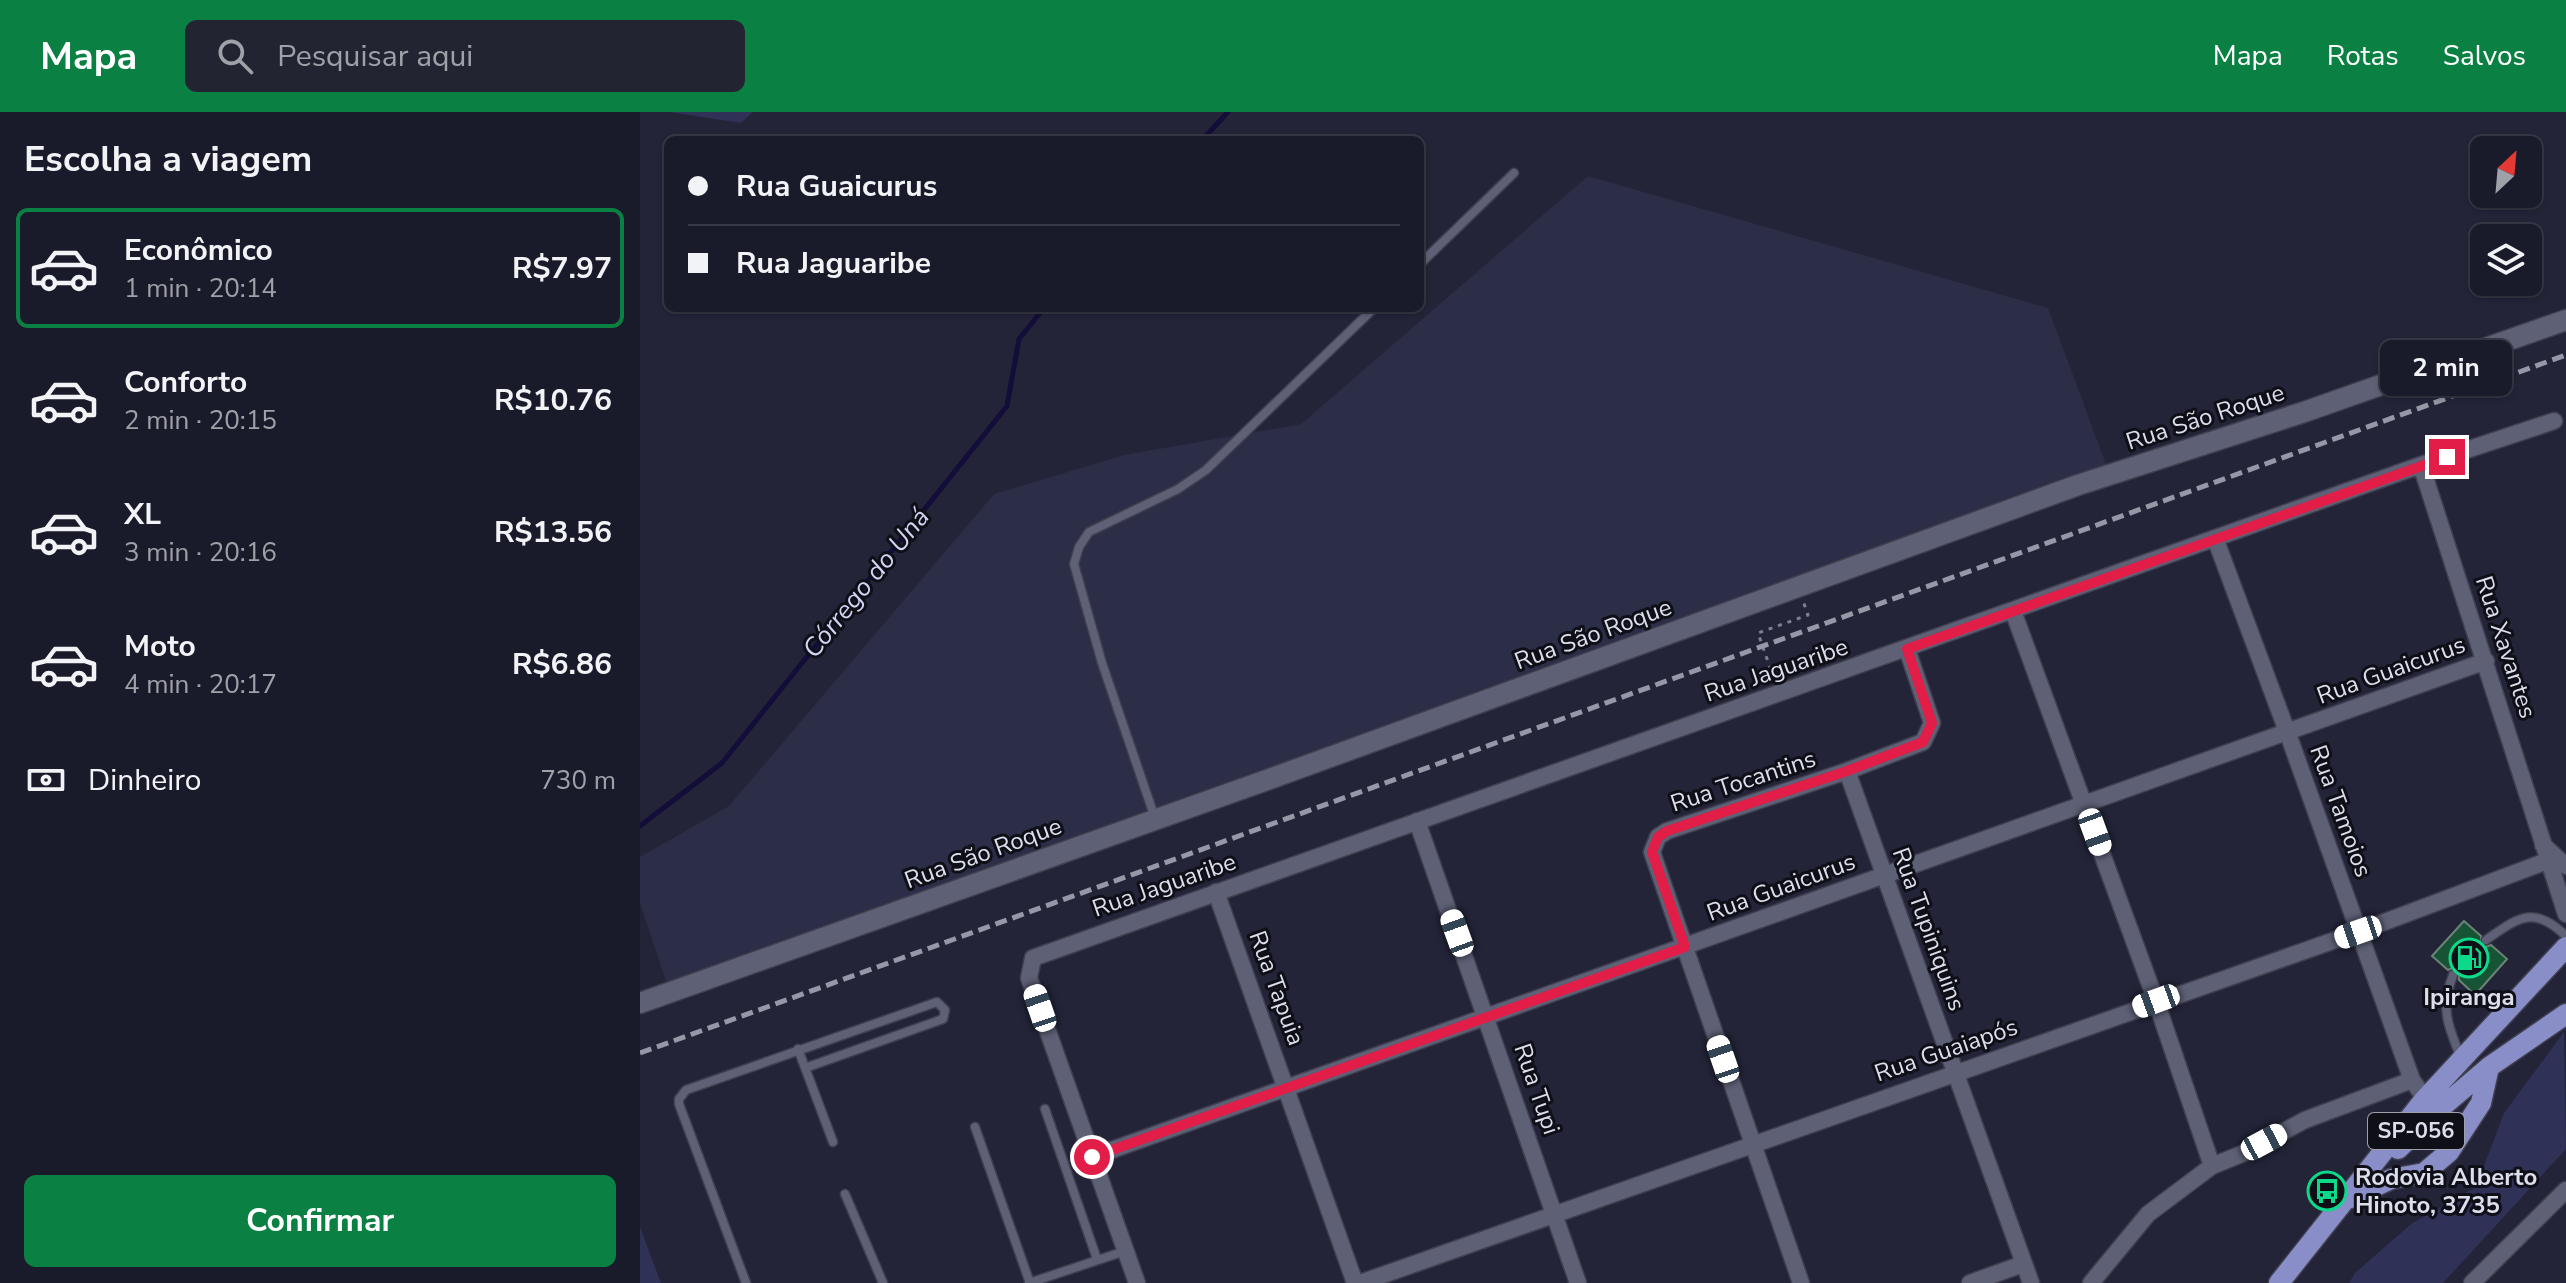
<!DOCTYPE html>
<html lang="pt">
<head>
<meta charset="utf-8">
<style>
	body { margin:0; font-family:"Nunito Sans",sans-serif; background:#232432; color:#f1f3f6; height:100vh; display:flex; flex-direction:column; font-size:30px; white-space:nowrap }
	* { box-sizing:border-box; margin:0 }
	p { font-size:26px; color:#9fa1a8 }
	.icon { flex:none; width:44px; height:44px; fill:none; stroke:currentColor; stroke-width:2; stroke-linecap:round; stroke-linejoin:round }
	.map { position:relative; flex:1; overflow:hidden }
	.sheet { display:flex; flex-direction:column; background:#1a1b2a; width:640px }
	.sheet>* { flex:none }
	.hud { position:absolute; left:24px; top:24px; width:760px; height:176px; border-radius:12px; box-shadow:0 2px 6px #0004,0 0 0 2px #383947; display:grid; align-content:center; height:176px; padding:0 24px; background:#1a1b2a }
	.needle { width:52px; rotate:26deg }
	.controls { position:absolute; left:1830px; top:24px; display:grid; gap:16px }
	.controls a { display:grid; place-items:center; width:72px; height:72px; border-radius:12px; background:#1a1b2a; box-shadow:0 2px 6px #0004,0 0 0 2px #383947; font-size:40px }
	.end { position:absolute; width:36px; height:36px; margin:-18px; border:10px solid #e11d48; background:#fff; box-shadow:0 0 0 4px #fff }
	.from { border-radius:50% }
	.bubble { position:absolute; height:56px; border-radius:12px; background:#1a1b2a; box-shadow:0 2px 6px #0004,0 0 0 2px #383947; font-size:26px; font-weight:700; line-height:56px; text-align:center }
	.car { position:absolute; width:24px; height:48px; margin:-24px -12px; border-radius:10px; box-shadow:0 0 6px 2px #0007; background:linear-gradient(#fff 24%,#345 0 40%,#fff 0 76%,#345 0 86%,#fff 0) }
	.hud b { display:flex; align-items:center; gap:28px; height:76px; font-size:30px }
	.hud b+b { border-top:2px solid #383947 }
	.hud i { width:20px; height:20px; background:#f1f3f6 }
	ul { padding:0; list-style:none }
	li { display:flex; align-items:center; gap:24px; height:120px; margin:0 16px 12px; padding:0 8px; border:4px solid transparent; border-radius:12px }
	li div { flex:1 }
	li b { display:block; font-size:30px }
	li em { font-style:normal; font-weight:700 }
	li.on { border-color:#0b8043 }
	li>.icon { width:72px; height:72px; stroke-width:1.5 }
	h2 { padding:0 24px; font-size:36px; line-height:96px }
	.pay { display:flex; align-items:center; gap:20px; height:88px; padding:0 24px; font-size:30px }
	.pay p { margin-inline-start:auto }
	.primary-button { display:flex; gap:16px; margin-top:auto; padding:16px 24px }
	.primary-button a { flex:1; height:92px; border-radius:12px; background:#0b8043; color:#fff; font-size:32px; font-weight:700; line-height:92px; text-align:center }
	header { display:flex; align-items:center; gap:48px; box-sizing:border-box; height:112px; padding:0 40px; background:#0b8043; color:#fff }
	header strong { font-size:38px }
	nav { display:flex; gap:44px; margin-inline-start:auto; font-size:28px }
	.search { width:560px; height:72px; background:#232432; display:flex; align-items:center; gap:20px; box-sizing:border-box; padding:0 28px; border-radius:12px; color:#9fa1a8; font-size:30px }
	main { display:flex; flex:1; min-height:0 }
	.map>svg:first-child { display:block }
	.built { fill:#2c2d46 }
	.green { fill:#303156 }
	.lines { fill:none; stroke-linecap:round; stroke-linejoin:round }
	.stream { stroke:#120e39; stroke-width:5 }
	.building { fill:#175436; stroke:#6b8374; stroke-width:2 }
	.lane-casing { stroke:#3f3f4f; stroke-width:11 }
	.street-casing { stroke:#3f3f4f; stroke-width:19 }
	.secondary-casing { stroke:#3f3f4f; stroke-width:23 }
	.primary-casing { stroke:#3f3f4f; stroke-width:23 }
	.path { stroke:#7e7f90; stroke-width:3; stroke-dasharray:4 6; stroke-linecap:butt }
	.lane { stroke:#5e6076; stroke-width:8 }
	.street { stroke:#5e6076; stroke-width:16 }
	.secondary { stroke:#5e6076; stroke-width:20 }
	.primary { stroke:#8a8ec8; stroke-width:20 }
	.rail { stroke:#9697a7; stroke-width:5; stroke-dasharray:12 6; stroke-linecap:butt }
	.route { stroke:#e11d48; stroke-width:10 }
	.labels { text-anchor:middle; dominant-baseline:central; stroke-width:6; stroke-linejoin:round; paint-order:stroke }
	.shield { fill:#0e0f17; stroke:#9ea0ab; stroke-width:2 }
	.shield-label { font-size:22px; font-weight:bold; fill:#dcdeeb }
	.street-label { font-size:24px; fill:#dcdeeb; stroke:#0e0f17 }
	.poi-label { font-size:24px; font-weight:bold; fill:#dcdeeb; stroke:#0e0f17 }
	.water-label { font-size:26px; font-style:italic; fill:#d1d4f4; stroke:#0e0f17 }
</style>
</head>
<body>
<header>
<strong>Mapa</strong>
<div class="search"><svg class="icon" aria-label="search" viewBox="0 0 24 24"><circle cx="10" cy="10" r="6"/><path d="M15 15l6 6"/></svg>Pesquisar aqui</div>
<nav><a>Mapa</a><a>Rotas</a><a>Salvos</a></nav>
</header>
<main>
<section class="sheet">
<h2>Escolha a viagem</h2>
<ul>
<li class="on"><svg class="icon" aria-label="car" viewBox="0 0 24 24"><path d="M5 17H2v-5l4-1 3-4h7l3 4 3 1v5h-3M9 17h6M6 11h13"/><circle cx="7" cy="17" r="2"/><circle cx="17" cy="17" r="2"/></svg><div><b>Econômico</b><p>1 min · 20:14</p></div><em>R$7.97</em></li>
<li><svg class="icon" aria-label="car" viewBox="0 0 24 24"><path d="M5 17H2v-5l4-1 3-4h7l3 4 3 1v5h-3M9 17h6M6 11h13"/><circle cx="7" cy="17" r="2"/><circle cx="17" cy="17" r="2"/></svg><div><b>Conforto</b><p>2 min · 20:15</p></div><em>R$10.76</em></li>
<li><svg class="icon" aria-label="car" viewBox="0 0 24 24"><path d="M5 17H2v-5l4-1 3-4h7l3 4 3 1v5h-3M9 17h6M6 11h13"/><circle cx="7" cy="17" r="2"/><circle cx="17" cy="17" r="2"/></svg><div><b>XL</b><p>3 min · 20:16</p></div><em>R$13.56</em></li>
<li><svg class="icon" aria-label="car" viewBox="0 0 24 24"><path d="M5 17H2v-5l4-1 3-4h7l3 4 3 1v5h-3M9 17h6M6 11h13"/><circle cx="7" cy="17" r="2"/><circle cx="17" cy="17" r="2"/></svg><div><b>Moto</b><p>4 min · 20:17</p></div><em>R$6.86</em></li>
</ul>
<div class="pay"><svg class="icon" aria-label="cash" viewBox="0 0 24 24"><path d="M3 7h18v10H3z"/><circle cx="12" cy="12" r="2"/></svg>Dinheiro<p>730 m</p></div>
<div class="primary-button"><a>Confirmar</a></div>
</section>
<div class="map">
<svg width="1926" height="1171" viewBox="0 0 1926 1171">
	<rect width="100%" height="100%" fill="#232438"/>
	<path class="built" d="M948 64 1408 196 1469 360 28 875 0 791V745L89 694 354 382 484 343 661 312Z"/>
	<path class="green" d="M29 0H113L101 11Z
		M1924 920 1926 1037 1803 1171H1709L1715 1161 1771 1112 1836 1075 1864 1001Z
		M0 1115 21 1171H0Z"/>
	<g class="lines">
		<path class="stream" d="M562 28 588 0
			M0 714 82 651 367 294 379 227 404 196"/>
	</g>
	<path class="building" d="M1824 809 1841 824V833L1846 835 1851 833 1867 847 1835 883 1819 868 1818 858 1812 856 1808 858 1792 844Z"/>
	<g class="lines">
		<defs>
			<path id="lane" d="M780 152 874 61
				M515 706 462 551 434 452 439 435 449 420 538 377 566 358 734 196
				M1846 828C1878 806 1893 792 1926 824
				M1813 863C1800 897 1808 914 1821 946
				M158 937 193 1030
				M405 997 457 1147
				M335 1015 390 1171
				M205 1082 243 1171
				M106 1171 39 992V987L46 978 297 890 305 898 303 907 165 956
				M389 1171 485 1139"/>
			<path id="street" d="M1781 353 1926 802
				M1575 426 1648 622 1772 968 1791 995
				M1373 499 1516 889 1572 1054
				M1207 659 1391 1171
				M777 709 938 1171
				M1903 733 1926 754
				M576 780 715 1171
				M452 1045 1846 549
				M497 1171 389 866 393 846 1781 353 1914 309
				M720 1171 1718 820 1907 749
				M1161 1171 1012 740 1018 725 1027 719 1207 659 1283 630 1292 611 1267 537
				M1330 1171 1383 1152
				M1451 1171 1508 1102 1572 1054 1604 1041 1665 1008 1772 968
				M1832 1171 1926 1078"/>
			<path id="secondary" d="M0 891 624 669 1438 373 1664 300 1926 208"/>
			<path id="primary" d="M1758 1037 1796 1000 1849 955 1926 902
				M1711 1086 1751 1067 1784 1061 1809 1040 1841 991 1849 955
				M1639 1171 1784 988 1926 835"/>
		</defs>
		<use href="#lane" class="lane-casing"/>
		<use href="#street" class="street-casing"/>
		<use href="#secondary" class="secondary-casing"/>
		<use href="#primary" class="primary-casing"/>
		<path class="path" d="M1134 567 1118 521 1168 503 1163 489"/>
		<use href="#lane" class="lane"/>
		<use href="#street" class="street"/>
		<use href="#secondary" class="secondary"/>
		<use href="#primary" class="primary"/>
		<path class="rail" d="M0 941 1926 243"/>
	</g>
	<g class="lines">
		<path class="route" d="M452 1045 1045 835 1012 740 1018 725 1027 719 1207 659 1283 630 1292 611 1267 537 1807 345"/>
	</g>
	<defs>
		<symbol id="fuel-ring" viewBox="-11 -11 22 22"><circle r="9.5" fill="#0e0f17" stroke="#0dd98a" stroke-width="1.5"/><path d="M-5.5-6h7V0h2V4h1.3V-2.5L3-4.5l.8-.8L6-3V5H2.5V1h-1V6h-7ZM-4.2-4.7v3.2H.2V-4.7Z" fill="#0dd98a"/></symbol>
		<symbol id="bus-ring" viewBox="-11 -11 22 22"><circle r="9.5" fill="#0e0f17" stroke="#0dd98a" stroke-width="1.5"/><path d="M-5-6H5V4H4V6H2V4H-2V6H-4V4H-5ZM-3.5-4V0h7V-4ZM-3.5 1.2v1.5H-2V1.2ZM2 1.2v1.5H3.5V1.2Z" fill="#0dd98a"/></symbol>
	</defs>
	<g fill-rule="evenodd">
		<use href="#fuel-ring" x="1807" y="824" width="44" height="44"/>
		<use href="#bus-ring" x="1665" y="1057" width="44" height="44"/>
	</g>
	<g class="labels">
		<rect class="shield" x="1728" y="1001" width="96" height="36" rx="6"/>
		<g class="shield-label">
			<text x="1776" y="1019">SP-056</text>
		</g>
		<g class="street-label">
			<text transform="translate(1565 305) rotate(-18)">Rua São Roque</text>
			<text transform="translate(953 522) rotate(-20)">Rua São Roque</text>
			<text transform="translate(1866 535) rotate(72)">Rua Xavantes</text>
			<text transform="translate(1136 558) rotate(-19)">Rua Jaguaribe</text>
			<text transform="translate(1751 558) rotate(-20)">Rua Guaicurus</text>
			<text transform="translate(1103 669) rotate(-18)">Rua Tocantins</text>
			<text transform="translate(1701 699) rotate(70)">Rua Tamoios</text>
			<text transform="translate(343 741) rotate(-20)">Rua São Roque</text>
			<text transform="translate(524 773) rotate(-19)">Rua Jaguaribe</text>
			<text transform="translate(1141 775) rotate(-20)">Rua Guaicurus</text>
			<text transform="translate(1289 817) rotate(70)">Rua Tupiniquins</text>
			<text transform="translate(637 876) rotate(70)">Rua Tapuia</text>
			<text transform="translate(1306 938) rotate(-19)">Rua Guaiapós</text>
			<text transform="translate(897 977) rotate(71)">Rua Tupi</text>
		</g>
		<g class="poi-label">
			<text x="1829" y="885">Ipiranga</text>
			<text x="1715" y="1065" text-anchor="start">Rodovia Alberto<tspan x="1715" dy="28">Hinoto, 3735</tspan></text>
		</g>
		<g class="water-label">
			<text transform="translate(226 471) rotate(-51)">Córrego do Uná</text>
		</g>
	</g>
</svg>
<div class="controls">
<a><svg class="needle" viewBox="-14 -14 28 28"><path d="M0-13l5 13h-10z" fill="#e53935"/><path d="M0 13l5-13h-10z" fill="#9fa1a8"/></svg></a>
<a><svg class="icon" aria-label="layers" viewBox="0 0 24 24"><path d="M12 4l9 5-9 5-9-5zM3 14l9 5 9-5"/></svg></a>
</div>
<i class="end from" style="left:452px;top:1045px"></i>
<i class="end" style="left:1807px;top:345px"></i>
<div class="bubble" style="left:1740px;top:228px;width:132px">2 min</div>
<i class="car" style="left:1455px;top:720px;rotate:160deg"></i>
<i class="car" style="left:1718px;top:820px;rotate:251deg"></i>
<i class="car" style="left:817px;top:821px;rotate:340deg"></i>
<i class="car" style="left:1516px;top:889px;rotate:250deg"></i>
<i class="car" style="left:400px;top:896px;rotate:341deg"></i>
<i class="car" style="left:1083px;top:947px;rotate:341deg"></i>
<i class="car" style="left:1624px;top:1030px;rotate:62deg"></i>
<div class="hud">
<b><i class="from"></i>Rua Guaicurus</b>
<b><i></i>Rua Jaguaribe</b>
</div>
</div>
</main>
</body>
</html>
